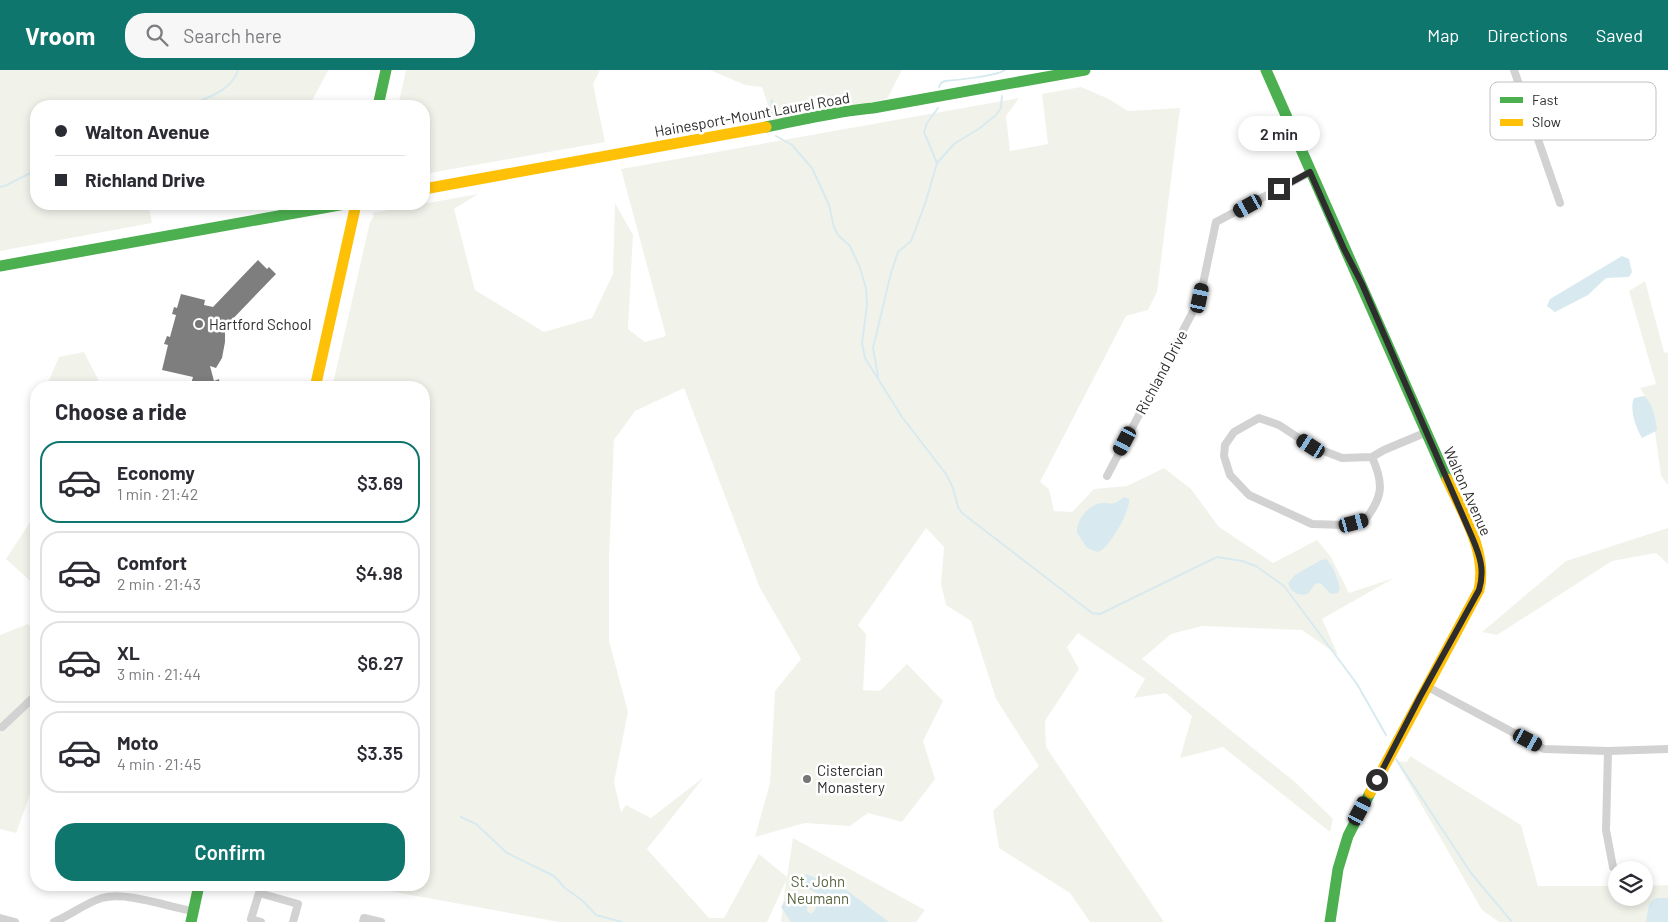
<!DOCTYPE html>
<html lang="en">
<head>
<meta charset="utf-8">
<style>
	body { margin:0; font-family:Barlow,sans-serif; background:#f7f7f7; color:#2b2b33; height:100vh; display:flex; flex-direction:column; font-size:19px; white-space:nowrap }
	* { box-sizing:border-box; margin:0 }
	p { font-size:16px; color:#7c7c81 }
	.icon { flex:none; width:28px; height:28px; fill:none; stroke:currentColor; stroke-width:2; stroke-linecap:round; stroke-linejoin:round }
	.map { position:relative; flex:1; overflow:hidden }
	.drawer { position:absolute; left:30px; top:311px; width:400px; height:510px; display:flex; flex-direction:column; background:#fff; border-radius:20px; box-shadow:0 2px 8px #0003 }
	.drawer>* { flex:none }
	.banner { position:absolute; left:30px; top:30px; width:400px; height:110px; border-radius:20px; box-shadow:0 2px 8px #0003; display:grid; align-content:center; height:110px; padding:0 25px; background:#fff }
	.tools { position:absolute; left:1608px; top:791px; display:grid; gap:10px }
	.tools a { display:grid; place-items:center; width:45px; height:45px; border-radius:50%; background:#fff; box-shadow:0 2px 8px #0003; font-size:25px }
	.end { position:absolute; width:22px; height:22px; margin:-11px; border:6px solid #2d2d2d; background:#fff; box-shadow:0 0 0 2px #fff }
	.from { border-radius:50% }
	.bubble { position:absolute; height:35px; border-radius:18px; background:#fff; box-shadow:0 2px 8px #0003; font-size:16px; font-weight:600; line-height:35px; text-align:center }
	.car { position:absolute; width:15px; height:30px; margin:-15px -8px; border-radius:6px; box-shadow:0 0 4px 1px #0007; background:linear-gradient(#222 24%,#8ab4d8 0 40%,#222 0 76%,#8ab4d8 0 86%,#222 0) }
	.banner b { display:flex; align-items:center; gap:18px; height:48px; font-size:19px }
	.banner b+b { border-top:1px solid #e1e1e2 }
	.banner i { width:12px; height:12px; background:#2b2b33 }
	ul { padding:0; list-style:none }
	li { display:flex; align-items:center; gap:15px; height:82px; margin:0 10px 8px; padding:0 15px; border:2px solid #e1e1e2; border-radius:20px }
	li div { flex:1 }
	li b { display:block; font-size:19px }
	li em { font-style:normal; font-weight:600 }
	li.active { border-color:#0f766e }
	li>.icon { width:45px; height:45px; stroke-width:1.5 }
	h2 { padding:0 25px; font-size:22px; line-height:60px }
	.cta { display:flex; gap:10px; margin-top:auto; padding:10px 25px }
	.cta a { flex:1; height:58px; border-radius:20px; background:#0f766e; color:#fff; font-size:20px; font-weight:600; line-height:58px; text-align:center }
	header { display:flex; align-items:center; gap:30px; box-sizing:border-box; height:70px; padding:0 25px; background:#0f766e; color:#fff }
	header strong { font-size:24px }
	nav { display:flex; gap:28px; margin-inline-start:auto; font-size:18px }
	.search { width:350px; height:45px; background:#f7f7f7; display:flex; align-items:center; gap:12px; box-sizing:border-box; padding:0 18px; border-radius:20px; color:#7c7c81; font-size:19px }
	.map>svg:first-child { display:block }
	.green { fill:#f1f3eb }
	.water { fill:#d8eaef }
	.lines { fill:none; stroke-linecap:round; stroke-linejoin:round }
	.stream { stroke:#d8eaef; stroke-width:2 }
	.building { fill:#7e7e7e }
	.street { stroke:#d2d2d2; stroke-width:8 }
	.fast { stroke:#4caf50; stroke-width:11 }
	.slow { stroke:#ffc107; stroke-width:11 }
	.route { stroke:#2d2d2d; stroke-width:6 }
	.poi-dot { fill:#767676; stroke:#fff; stroke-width:2 }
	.labels { text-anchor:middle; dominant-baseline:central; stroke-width:5; stroke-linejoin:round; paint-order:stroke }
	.street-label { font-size:15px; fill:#2d2d2d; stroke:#fff }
	.poi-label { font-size:15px; fill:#2d2d2d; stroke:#fff; text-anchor:start }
	.park-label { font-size:15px; fill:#57643e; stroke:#fff }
	.key { fill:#fff; stroke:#c0c0c0; stroke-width:1 }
	.key-label { font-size:14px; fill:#2d2d2d }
</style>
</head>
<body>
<header>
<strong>Vroom</strong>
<div class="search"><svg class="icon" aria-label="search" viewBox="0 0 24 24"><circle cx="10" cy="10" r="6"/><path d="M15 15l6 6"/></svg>Search here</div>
<nav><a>Map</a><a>Directions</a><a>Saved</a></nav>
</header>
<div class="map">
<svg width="1668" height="852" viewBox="0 0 1668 852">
	<rect width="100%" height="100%" fill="#fff"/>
	<path class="green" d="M0 0H328V1L309 36H36V134H148L152 153 0 181Z
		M406 0H600L593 14 605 72 424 104V36H398Z
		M710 0H902L887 29 774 53 762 17 745 15Z
		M1081 17 1109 29 1128 41 1180 38 1157 222 1148 240 1126 246 1040 412 1049 419 1054 441 1072 442 1094 419 1127 416 1164 398 1191 419 1219 457 1273 493 1317 470 1331 487 1349 523 1394 508 1322 549 1338 585 1302 560 1202 556 1171 564 1142 589 1295 712 1333 749 1330 762 1223 677 1180 688 1192 646 1166 623 1134 628 1145 609 1078 563 1067 577 1079 599 1045 651 1046 677 1164 852H1090L1070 823 999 778 993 741 1039 696 996 629 971 551 946 535 941 514 944 477 926 458 858 555 866 564 863 620 880 621 907 594 943 631 923 671 935 709 902 752 868 743 850 756 805 753 755 767 770 713 775 621 801 589 760 518 684 318 635 341 614 370 609 487V571L628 642 614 712 621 742 626 735 651 748 704 707 647 779 709 848H724L759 784 787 807 793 768 925 840 916 852H781L786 811 767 852H559L356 815H424V318H332L370 152 374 146 372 143 478 124 454 139 475 220 544 262 592 248 613 204 615 133 633 165 628 259 645 272 666 266 621 99 1019 28 1006 46 1010 81 1048 74 1042 24Z
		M1645 211 1664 282 1668 283V415L1661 406 1655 362 1635 354 1633 330 1645 326 1640 318 1656 314 1629 221Z
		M84 282 102 317H46L59 287Z
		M36 443V516L6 489Z
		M1668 458V494L1656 483 1612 491 1497 565 1482 562 1566 491Z
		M28 554 36 564V708L16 763 0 759V565Z
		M1410 686 1521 755 1538 816H1616V828H1644V816L1668 815V852H1499L1482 840 1396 691 1407 692Z"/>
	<path class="water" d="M1622 186 1629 189 1632 202 1629 207 1606 208 1588 225 1555 242 1547 236 1550 229Z
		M1644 326C1653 332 1655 348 1657 358L1656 361 1642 368C1636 358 1629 339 1634 328Z
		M1124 427 1129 429C1131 440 1109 479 1098 482L1087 478 1077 463C1076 451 1086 438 1097 434 1109 430 1109 439 1124 427Z
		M1326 489C1334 496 1337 508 1340 518L1338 523 1331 524 1320 513 1315 514 1308 524C1298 526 1291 523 1288 513L1295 505 1321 490Z
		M806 804 845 819 889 852H791L781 837 788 826 795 821 808 829 807 841 811 844C816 841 820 829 817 823L802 816V809Z
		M1656 828H1668V852H1646L1649 834Z"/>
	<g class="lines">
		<path class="stream" d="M939 17 941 13 945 11C957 10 997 6 1005 0
			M188 36C206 28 232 21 238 0
			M770 52 772 30
			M776 66 792 75 812 98 829 135 834 157 838 165 850 176 860 198 866 218 867 235 862 273 865 288 902 347 946 404 953 418 958 437 962 443 1092 543 1100 544 1217 487 1242 491 1256 496 1284 516 1357 614 1386 665
			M937 93 924 62 927 53 938 38
			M0 117 7 115 36 100
			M878 306 873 278 891 203 898 182 911 171 926 131 937 93 954 74 980 58 996 45 1001 38 1002 26
			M1396 689 1471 803 1512 852
			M461 747 476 754 507 783 554 806 565 818 583 831 596 845 622 852"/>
	</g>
	<path class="building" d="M258 190 267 199 269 197 276 204 225 257V272L222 288 216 298 210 296 214 311 219 309 221 318H198L191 314 193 307 162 300 168 275 164 274 167 266 170 267 176 245 172 244 174 237 177 238 181 224 205 230 204 235 213 237Z"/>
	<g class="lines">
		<path class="street" d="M1514 0 1560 133
			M1372 387C1384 414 1383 427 1365 450L1344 455 1312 454 1249 425 1230 405 1224 386 1225 375 1234 362 1259 348 1279 355 1311 376 1342 388 1372 387 1384 380 1427 362
			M1107 406 1200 228 1216 152 1311 102
			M1426 616 1544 679 1608 681 1668 679
			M2 657 36 625
			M1608 681 1606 760 1613 797
			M0 848 15 852
			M54 852C71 845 85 833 102 828 125 821 169 837 193 841
			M261 852 251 849 259 823 298 834 293 852
			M363 852 364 848 381 852"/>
		<path class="fast" d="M1266 0 1447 409
			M378 36 386 0
			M766 57C802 50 837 41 873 38L1085 0
			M0 196 345 134
			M191 852 199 815
			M1330 852 1338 799 1348 766 1370 723"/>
		<path class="slow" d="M424 119 766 57
			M315 318 356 134
			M1370 723 1479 520C1488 482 1462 442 1447 409"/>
	</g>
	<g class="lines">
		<path class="route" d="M1279 119 1310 102 1344 179 1362 214 1472 467C1480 486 1485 500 1479 520L1420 627 1377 710"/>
	</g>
	<g class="poi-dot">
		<circle cx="199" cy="254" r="5"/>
		<circle cx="807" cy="709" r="5"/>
	</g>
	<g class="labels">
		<g class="street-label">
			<text transform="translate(752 44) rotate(-10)">Hainesport-Mount Laurel Road</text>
			<text transform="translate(1161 302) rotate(-62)">Richland Drive</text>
			<text transform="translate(1468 421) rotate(66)">Walton Avenue</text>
		</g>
		<g class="poi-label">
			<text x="209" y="254">Hartford School</text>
			<text x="817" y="700">Cistercian<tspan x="817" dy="17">Monastery</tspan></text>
		</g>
		<g class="park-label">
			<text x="818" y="811">St. John<tspan x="818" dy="17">Neumann</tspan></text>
		</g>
	</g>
	<rect x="1490" y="12" width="166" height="58" rx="8" class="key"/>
	<rect x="1500" y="27" width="23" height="6" fill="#4caf50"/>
	<rect x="1500" y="49" width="23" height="7" fill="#ffc107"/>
	<g class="key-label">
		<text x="1532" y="35">Fast</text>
		<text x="1532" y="57">Slow</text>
	</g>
</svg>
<div class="tools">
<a><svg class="icon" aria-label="layers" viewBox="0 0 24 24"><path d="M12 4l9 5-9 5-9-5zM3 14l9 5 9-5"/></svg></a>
</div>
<i class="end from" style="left:1377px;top:710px"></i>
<i class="end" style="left:1279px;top:119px"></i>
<div class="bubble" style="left:1238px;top:46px;width:82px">2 min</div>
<i class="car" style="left:1248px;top:136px;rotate:241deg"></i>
<i class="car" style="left:1200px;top:228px;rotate:12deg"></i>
<i class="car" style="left:1125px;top:371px;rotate:208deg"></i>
<i class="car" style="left:1311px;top:376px;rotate:303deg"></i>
<i class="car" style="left:1354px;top:453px;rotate:75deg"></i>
<i class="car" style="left:1528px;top:670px;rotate:118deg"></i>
<i class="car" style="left:1360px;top:741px;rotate:28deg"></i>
<div class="banner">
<b><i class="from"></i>Walton Avenue</b>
<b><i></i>Richland Drive</b>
</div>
<section class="drawer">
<h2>Choose a ride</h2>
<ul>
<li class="active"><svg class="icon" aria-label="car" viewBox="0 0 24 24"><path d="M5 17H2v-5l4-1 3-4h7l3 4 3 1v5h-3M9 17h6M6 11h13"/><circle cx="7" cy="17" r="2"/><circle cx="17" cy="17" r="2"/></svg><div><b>Economy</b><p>1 min · 21:42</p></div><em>$3.69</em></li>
<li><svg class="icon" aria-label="car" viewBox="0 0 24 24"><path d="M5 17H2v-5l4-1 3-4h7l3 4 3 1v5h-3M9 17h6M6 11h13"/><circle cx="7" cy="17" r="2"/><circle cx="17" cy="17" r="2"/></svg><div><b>Comfort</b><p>2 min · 21:43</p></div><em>$4.98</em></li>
<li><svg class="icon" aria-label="car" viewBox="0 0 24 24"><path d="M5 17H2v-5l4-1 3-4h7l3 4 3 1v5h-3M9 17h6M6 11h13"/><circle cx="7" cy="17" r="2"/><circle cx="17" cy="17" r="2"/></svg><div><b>XL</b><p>3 min · 21:44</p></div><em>$6.27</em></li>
<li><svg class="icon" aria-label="car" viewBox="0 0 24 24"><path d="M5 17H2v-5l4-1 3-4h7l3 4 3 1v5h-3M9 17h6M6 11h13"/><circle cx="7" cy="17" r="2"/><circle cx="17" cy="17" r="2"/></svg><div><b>Moto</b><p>4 min · 21:45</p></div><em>$3.35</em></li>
</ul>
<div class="cta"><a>Confirm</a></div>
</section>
</div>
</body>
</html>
